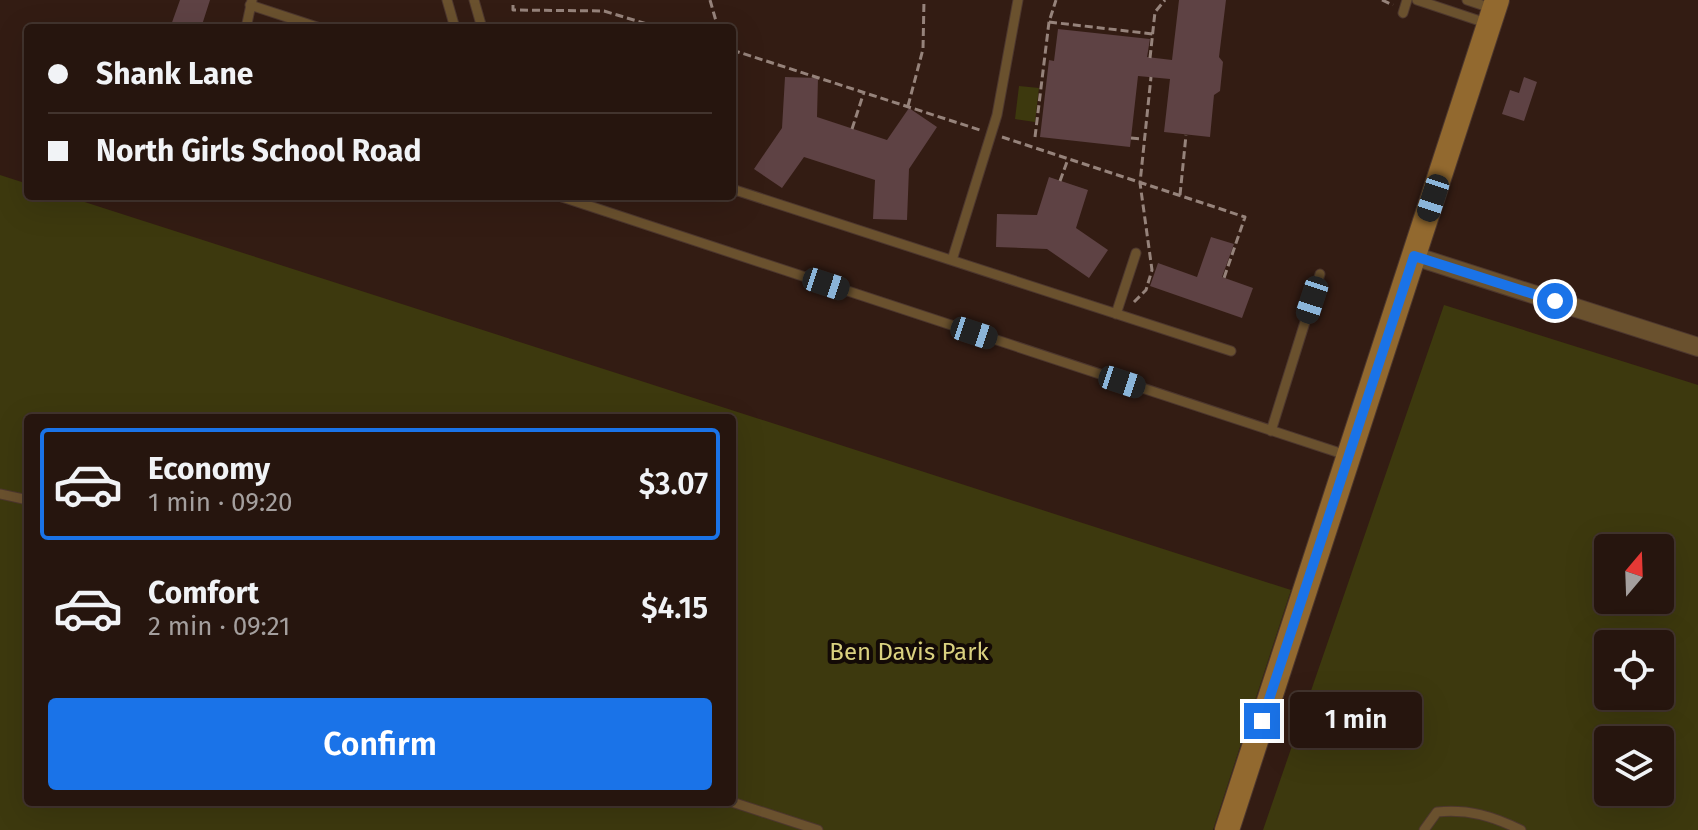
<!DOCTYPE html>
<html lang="en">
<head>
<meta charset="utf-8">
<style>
	body { margin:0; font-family:"Fira Sans",sans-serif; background:#2e1e17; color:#f1f3f6; height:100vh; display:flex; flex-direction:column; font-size:30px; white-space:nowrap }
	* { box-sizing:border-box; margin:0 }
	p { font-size:26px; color:#a49f9e }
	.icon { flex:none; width:44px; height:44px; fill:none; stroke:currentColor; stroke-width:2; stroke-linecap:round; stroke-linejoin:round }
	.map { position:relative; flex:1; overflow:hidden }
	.details { position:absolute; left:24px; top:414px; width:712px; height:392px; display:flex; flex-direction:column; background:#26150e; border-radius:8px; box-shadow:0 8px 32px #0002,0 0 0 2px #42342e }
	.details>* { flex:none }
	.banner { position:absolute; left:24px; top:24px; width:712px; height:176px; border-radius:8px; box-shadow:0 8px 32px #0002,0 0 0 2px #42342e; display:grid; align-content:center; height:176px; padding:0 24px; background:#26150e }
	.needle { width:52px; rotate:19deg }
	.buttons { position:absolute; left:1594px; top:534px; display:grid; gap:16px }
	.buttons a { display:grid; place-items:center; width:80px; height:80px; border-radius:8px; background:#26150e; box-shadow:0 8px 32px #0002,0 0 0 2px #42342e; font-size:40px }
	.end { position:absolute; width:36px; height:36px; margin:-18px; border:10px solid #1a73e8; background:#fff; box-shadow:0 0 0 4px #fff }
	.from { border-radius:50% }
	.bubble { position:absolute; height:56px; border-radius:8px; background:#26150e; box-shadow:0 8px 32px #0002,0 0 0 2px #42342e; font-size:26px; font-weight:600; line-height:56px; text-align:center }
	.car { position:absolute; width:24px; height:48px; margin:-24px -12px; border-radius:10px; box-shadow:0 0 6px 2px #0007; background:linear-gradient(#222 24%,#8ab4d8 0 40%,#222 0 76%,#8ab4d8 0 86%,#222 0) }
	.banner b { display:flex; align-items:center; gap:28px; height:76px; font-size:30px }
	.banner b+b { border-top:2px solid #42342e }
	.banner i { width:20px; height:20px; background:#f1f3f6 }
	ul { padding:14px 0 0; list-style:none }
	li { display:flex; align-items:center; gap:24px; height:112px; margin:0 16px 12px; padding:0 8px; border:4px solid transparent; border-radius:8px }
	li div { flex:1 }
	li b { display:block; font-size:30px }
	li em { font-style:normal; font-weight:600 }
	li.on { border-color:#1a73e8 }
	li>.icon { width:72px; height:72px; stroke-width:1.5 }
	.action { display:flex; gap:16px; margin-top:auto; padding:16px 24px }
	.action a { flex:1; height:92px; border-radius:8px; background:#1a73e8; color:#fff; font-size:32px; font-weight:600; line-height:92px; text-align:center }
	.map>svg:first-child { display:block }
	.green { fill:#3d390e; fill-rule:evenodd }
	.building { fill:#5e4244 }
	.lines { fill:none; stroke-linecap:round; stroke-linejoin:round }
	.lane-casing { stroke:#4d372e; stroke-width:11 }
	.street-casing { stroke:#4d372e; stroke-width:20 }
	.secondary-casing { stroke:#4d372e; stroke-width:26 }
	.path { stroke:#96837b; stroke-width:3; stroke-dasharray:8 4; stroke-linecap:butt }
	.lane { stroke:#6a512e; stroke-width:9 }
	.street { stroke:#6a512e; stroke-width:18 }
	.secondary { stroke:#92692f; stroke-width:24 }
	.route { stroke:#1a73e8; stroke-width:10 }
	.labels { text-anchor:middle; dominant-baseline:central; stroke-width:8; stroke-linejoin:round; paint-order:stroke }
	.park-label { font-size:24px; fill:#dad17f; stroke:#130a06 }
</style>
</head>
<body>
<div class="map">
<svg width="1698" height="830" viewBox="0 0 1698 830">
	<rect width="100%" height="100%" fill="#331c13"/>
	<path class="green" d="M1019 86 1039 88 1035 122 1015 119Z
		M0 175 28 184V196H66L1291 590 1213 830H0ZM28 418H732V802H28Z
		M1444 305 1698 385V830H1263ZM1608 548H1660V600H1608ZM1608 644H1660V696H1608ZM1608 740H1660V792H1608Z"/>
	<path class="building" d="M180 0H210L201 28H170Z
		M1179 0H1226L1219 57 1223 62 1220 91 1214 95 1210 137 1164 132 1170 79 1138 76 1130 147 1040 137 1049 60 1054 61 1058 29 1150 39 1147 57 1172 60Z
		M785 77 818 78 817 117 887 140 909 108 937 127 909 169 907 220 873 219 875 180 804 157 782 188 754 169 782 128Z
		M1524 77 1537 82 1524 121 1502 114 1510 90 1519 93Z
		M1049 177 1088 190 1076 228 1108 250 1089 278 1047 249 996 247 997 214 1037 215Z
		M1211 237 1234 244 1222 277 1253 288 1242 318 1150 286 1158 263 1197 277Z"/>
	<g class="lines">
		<defs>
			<path id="lane" d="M447 0 455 28
				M474 0 482 28
				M1417 0 1486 23
				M1467 0 1494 9
				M250 5 320 28
				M1403 13 1407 0
				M246 28 252 0
				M732 189 1231 351
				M559 196 1346 455
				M952 260 997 115 1018 0
				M1116 314 1136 253
				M1271 431 1320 274
				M0 494 28 500
				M732 802 818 830
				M1424 830 1437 812C1469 809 1492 816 1521 830"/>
			<path id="street" d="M1414 256 1698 347"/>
			<path id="secondary" d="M1227 830 1497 0"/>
		</defs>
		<use href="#lane" class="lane-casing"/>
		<use href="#street" class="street-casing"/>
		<use href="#secondary" class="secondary-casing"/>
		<path class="path" d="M710 0 718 28
			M1382 0 1393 5
			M513 5V10L604 11 660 28
			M1049 22 1153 34
			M732 50 980 130
			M1150 58 1155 12 1165 0
			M908 106 923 49 924 0
			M852 129 864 92
			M1002 137 1245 217 1224 278
			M1035 137 1049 22 1056 0
			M1131 138 1143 139
			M1060 181 1068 159
			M1180 195 1186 135
			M1134 302 1146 290 1152 270 1140 183 1151 77"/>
		<use href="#lane" class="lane"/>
		<use href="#street" class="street"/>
		<use href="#secondary" class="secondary"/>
	</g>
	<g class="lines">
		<path class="route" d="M1262 721 1414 256 1555 301"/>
	</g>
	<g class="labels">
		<g class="park-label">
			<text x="909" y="652">Ben Davis Park</text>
		</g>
	</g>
</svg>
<div class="buttons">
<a><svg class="needle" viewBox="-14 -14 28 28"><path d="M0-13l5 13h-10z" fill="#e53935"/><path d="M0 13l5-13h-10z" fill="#a49f9e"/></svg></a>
<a><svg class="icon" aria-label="locate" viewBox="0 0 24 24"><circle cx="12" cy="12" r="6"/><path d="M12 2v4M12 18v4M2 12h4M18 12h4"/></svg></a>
<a><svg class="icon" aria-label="layers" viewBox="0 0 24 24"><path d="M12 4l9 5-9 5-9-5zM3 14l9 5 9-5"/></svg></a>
</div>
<i class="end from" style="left:1555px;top:301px"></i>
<i class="end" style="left:1262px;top:721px"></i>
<div class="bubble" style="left:1290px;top:692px;width:132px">1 min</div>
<i class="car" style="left:1433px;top:198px;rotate:198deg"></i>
<i class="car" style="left:826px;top:284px;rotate:108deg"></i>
<i class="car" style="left:1312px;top:300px;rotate:198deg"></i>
<i class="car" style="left:974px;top:333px;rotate:108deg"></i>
<i class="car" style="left:1122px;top:382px;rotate:108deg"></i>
<div class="banner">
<b><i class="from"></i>Shank Lane</b>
<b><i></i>North Girls School Road</b>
</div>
<section class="details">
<ul>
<li class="on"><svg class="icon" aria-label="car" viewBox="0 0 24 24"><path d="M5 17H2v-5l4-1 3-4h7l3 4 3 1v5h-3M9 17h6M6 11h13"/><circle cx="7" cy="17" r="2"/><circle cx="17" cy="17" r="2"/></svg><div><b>Economy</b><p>1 min · 09:20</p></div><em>$3.07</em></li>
<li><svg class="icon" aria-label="car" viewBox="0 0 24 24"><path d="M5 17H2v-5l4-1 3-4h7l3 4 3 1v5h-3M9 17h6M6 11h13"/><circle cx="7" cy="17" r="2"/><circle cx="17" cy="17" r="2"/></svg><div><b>Comfort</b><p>2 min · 09:21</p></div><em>$4.15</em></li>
</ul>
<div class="action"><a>Confirm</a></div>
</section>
</div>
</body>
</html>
